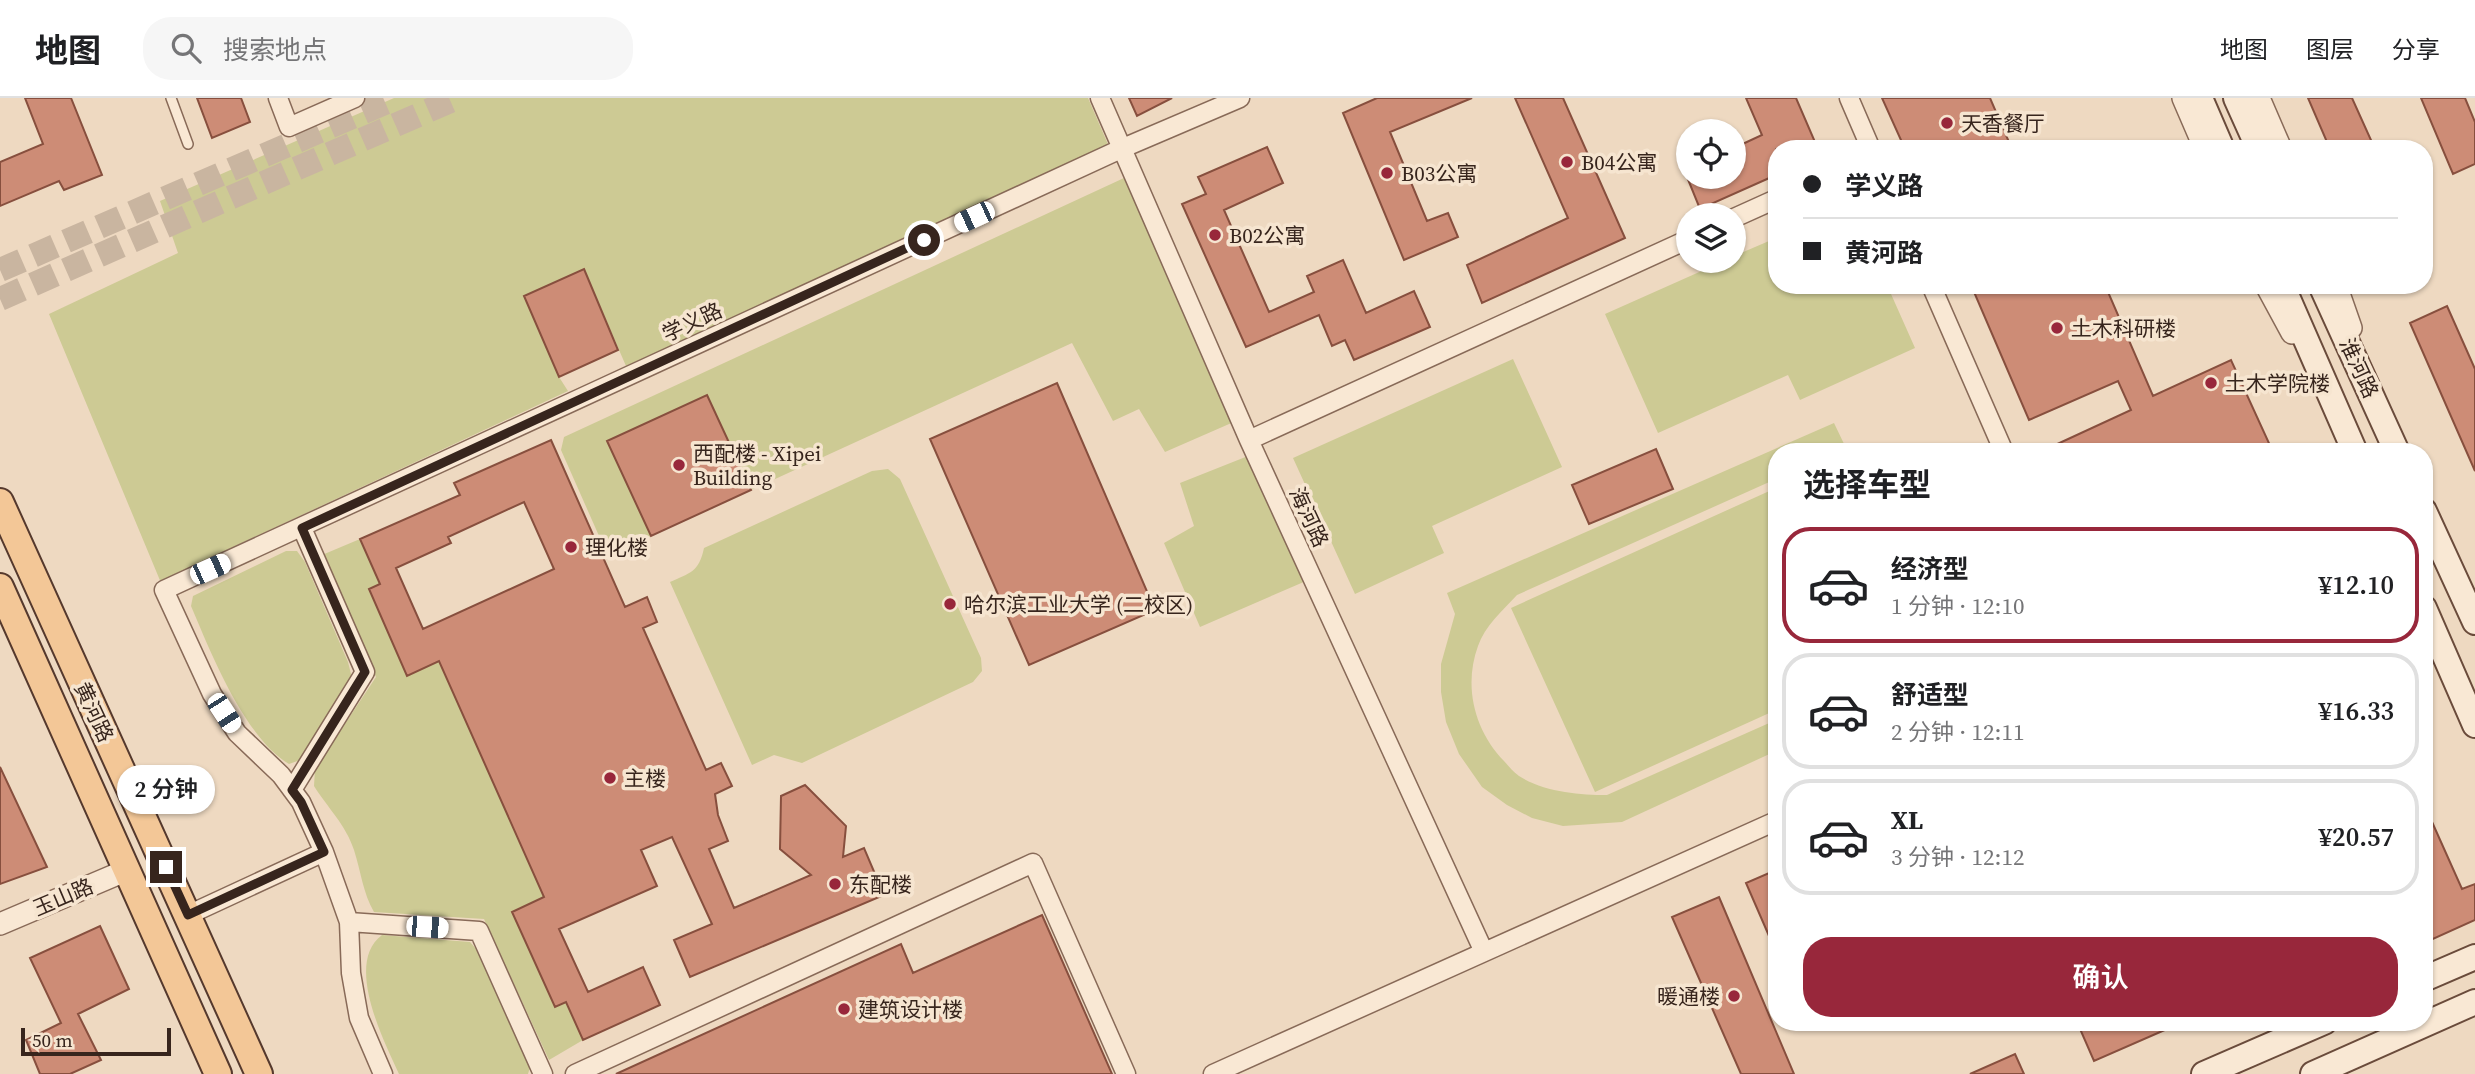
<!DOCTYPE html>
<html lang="zh">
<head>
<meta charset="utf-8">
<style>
	body { margin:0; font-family:"Source Serif 4","Noto Sans SC",serif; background:#f6f6f6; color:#202124; height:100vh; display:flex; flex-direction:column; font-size:26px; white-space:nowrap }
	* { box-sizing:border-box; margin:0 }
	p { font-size:23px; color:#757577 }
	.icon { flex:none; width:38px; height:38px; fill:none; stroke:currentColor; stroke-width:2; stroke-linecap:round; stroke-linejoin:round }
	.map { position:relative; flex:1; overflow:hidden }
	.details { position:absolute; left:1768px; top:345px; width:665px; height:588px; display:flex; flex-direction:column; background:#fff; border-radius:28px; box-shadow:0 2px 5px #0004 }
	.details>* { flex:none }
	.hud { position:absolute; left:1768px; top:42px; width:665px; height:154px; border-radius:28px; box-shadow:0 2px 5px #0004; display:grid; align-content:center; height:154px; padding:0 35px; background:#fff }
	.fabs { position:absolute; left:1676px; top:21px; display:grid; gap:14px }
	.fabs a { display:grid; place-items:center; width:70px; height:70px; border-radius:50%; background:#fff; box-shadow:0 2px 5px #0004; font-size:35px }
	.scale { position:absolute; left:21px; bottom:18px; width:150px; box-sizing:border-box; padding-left:7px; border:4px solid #37251d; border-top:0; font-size:19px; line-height:24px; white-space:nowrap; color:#37251d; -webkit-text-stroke:5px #f6e5d0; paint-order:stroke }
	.end { position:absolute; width:32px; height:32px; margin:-16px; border:9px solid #37251d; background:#fff; box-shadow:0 0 0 4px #fff }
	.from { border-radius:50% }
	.bubble { position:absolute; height:49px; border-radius:24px; background:#fff; box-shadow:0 2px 5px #0004; font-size:23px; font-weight:600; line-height:49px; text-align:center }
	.car { position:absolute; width:21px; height:42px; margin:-21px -10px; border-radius:9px; box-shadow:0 0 5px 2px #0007; background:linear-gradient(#fff 24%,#345 0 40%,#fff 0 76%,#345 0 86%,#fff 0) }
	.hud b { display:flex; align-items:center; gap:24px; height:66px; font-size:26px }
	.hud b+b { border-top:2px solid #e0e0e0 }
	.hud i { width:18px; height:18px; background:#202124 }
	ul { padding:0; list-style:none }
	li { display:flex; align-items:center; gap:21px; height:116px; margin:0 14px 10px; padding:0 21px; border:4px solid #e0e0e0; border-radius:28px }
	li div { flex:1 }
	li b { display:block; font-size:26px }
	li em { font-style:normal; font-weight:600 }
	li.current { border-color:#98273b }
	li>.icon { width:63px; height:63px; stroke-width:1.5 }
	h2 { padding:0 35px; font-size:32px; line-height:84px }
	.button { display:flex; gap:14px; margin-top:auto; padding:14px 35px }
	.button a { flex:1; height:80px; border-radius:28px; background:#98273b; color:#fff; font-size:28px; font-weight:600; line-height:80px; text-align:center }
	header { display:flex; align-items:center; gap:42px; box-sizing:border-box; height:98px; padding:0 35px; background:#fff; border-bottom:2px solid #e0e0e0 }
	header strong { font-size:33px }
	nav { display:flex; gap:38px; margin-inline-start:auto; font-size:24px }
	.search { width:490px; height:63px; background:#f6f6f6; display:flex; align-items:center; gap:18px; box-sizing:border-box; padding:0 24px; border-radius:28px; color:#757577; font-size:26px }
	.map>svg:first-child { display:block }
	.green { fill:#cdca94 }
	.building { fill:#cd8c76; stroke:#874f3e; stroke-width:2; fill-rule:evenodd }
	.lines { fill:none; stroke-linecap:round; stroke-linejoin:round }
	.secondary-tunnel { stroke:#c9b5a0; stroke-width:24; stroke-dasharray:24 12; stroke-linecap:butt }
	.service-casing { stroke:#886a58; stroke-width:12 }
	.minor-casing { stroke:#886a58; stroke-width:21 }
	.tertiary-casing { stroke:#886a58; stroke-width:24 }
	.secondary-casing { stroke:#6a4b3b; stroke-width:28 }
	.primary-casing { stroke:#55392d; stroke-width:30 }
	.service { stroke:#f9e8d4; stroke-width:9 }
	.minor { stroke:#f9e8d4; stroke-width:18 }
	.tertiary { stroke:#f9e8d4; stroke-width:21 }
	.secondary { stroke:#f9e8d4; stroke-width:24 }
	.primary { stroke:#f3c797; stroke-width:26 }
	.route { stroke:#37251d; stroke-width:9 }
	.poi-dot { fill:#98273b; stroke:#f6e5d0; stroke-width:2.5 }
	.labels { text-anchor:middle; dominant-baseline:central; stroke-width:7; stroke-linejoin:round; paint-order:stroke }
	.poi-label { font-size:21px; fill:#37251d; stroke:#f6e5d0; text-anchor:start }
	.street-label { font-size:21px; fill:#37251d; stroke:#f6e5d0 }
</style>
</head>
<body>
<header>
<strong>地图</strong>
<div class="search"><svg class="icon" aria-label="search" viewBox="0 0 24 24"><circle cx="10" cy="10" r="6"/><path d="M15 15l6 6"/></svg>搜索地点</div>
<nav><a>地图</a><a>图层</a><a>分享</a></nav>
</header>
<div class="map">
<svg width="2475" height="976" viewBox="0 0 2475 976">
	<rect width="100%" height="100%" fill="#eed9c1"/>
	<path class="green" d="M394 0H1088L1110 51 626 268 584 171 524 198 559 279 568 293 162 482 164 492 49 216 178 155 160 103Z
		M1124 80 1236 323 1165 354 1139 311 1113 323 1072 245 751 392 707 297 607 343 651 438 607 456 561 352 564 339Z
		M1776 140V187H1887L1915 250 1800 302 1788 277 1658 335 1605 216 1724 163H1734V158Z
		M1513 261 1562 369 1432 428 1444 455 1355 496 1293 360Z
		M1834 325 1846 350 1857 353 1776 354V381L1517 497C1502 513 1485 528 1478 548 1463 589 1475 633 1504 663 1508 667 1513 674 1519 678 1544 694 1579 697 1607 697L1776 622V653L1622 724 1563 728 1532 720 1507 707 1482 689 1459 656 1446 624 1441 594V566L1455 516 1447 495Z
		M1248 358 1306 483 1200 529 1164 445 1194 428 1180 385Z
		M888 371 900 381 981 560 982 573 973 584 802 665 774 657 752 667 670 484C690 475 699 474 704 450L872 373Z
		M1776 390V612L1595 694 1511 510Z
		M360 441 380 486 369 491 407 577 439 563 544 799 512 814 555 909 566 904 583 942 549 962 484 821 374 814C363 795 361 774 354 752 346 727 327 709 314 688L315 671 376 579 322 457Z
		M286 453H297L305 464 348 564 352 580 303 661 289 666C244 639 211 555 191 508L193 498Z
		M382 837 470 844 483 859 530 969 528 976H399C384 943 344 865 382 837Z"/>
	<path class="building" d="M25 0H71L102 77 64 92 59 83 0 108V64L43 46Z
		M197 0H241L250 24 212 40Z
		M1129 0H1172L1137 18Z
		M1377 0H1472L1390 34 1427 123 1448 115 1458 139 1404 162 1343 15Z
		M1515 0H1563L1625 140 1482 205 1467 167 1568 120Z
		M1746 0H1796L1818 51H1776V77L1700 111 1687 79H1734V50L1762 37Z
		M1882 0H1990L2012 51H1905Z
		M2308 0H2352L2375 51H2330Z
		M2421 0H2465L2475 24V66L2453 76Z
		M1267 49 1283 85 1224 112 1269 214 1314 194 1307 178 1343 162 1366 215 1414 193 1430 229 1354 262 1345 242 1332 248 1319 217 1246 249 1182 106 1206 96 1198 79Z
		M584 171 618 252 559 279 524 198Z
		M1971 187H2105L2153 298 2231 262 2273 354H2040L2131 312 2118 283 2029 322Z
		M2447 208 2475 271V373L2410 225Z
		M1057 285 1155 512 1029 567 930 341Z
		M707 297 751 392 651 438 607 343Z
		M551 342 625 509 647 499 657 524 643 530 706 672 721 665 732 688 715 696 718 717 728 743 709 751 734 810 811 777 780 751 781 698 805 687 846 728 843 759 864 750 884 797 690 879 674 842 712 826 672 739 641 752 657 788 559 831 588 894 643 869 660 907 583 942 566 904 555 909 512 814 544 799 439 563 407 578 369 491 380 486 360 441 460 397 454 385ZM524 404 554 471 423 531 396 470 451 445 448 439Z
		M1656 351 1673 391 1589 426 1572 387Z
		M0 669 47 769 0 786Z
		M2424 706 2462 791 2475 786V822L2424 845Z
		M1776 772V854L1746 785Z
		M1719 799 1794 976H1741L1672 819Z
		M1042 817 1112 976H616L901 846 913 875Z
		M100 828 129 891 78 916 101 962 70 976H40L26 942 61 925 30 860Z
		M2077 924H2183L2094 963Z
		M2015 956 2024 976H1970Z"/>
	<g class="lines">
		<path class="secondary-tunnel" d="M0 172 396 0
			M0 201 457 0"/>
		<defs>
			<path id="service" d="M171 0 188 46"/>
			<path id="minor" d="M278 0 289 29 355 0
				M1100 0 1249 342 1484 854
				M1849 0 1871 51
				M1734 120 1776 101
				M1931 187 2004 354
				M1249 342 1689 141
				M292 692 365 574 302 430
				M188 817 324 754
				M349 824 479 833 543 976
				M383 976 359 920 351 875 349 824 324 754 301 704 281 677 237 635 212 596 164 492 1123 50 1240 0
				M575 976 1033 765 1126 976
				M1213 976 1776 723"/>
			<path id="tertiary" d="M2183 0 2205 51
				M2259 0 2281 51
				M2266 187 2292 235
				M2336 187 2351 230
				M0 826 127 772"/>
			<path id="secondary" d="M2200 0 2222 51
				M2236 0 2259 51
				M2282 187 2355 354
				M2321 187 2397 354
				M2424 413 2475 524
				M2424 510 2475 627
				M2424 881 2475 859
				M2204 976 2324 924
				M2313 976 2475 904"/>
			<path id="primary" d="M0 404 259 976
				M0 489 218 976"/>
		</defs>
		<use href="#service" class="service-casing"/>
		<use href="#minor" class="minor-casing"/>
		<use href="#tertiary" class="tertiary-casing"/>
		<use href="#secondary" class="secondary-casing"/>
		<use href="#primary" class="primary-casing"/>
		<use href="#service" class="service"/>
		<use href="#minor" class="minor"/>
		<use href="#tertiary" class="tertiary"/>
		<use href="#secondary" class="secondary"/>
		<use href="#primary" class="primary"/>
	</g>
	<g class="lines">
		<path class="route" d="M166 769 188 817 324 754 301 704 292 692 365 574 302 430 924 142"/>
	</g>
	<g class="poi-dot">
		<circle cx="1947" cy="25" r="7"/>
		<circle cx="1567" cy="64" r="7"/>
		<circle cx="1387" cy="75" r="7"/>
		<circle cx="1215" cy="137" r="7"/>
		<circle cx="2057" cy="230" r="7"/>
		<circle cx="2211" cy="285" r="7"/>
		<circle cx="679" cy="367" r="7"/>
		<circle cx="571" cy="449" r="7"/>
		<circle cx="950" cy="506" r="7"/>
		<circle cx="610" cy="680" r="7"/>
		<circle cx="835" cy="786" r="7"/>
		<circle cx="1734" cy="898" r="7"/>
		<circle cx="844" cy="911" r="7"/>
	</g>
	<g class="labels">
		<g class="poi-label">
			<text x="1961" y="25">天香餐厅</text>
			<text x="1581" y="64">B04公寓</text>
			<text x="1401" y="75">B03公寓</text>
			<text x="1229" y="137">B02公寓</text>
			<text x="2071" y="230">土木科研楼</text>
			<text x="2225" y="285">土木学院楼</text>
			<text x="693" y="355">西配楼 - Xipei<tspan x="693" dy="24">Building</tspan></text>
			<text x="585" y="449">理化楼</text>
			<text x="964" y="506">哈尔滨工业大学 (二校区)</text>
			<text x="624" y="680">主楼</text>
			<text x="849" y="786">东配楼</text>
			<text x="1720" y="898" text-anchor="end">暖通楼</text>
			<text x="858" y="911">建筑设计楼</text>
		</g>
		<g class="street-label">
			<text transform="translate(692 224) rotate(-25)">学义路</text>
			<text transform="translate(2359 270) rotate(65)">淮河路</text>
			<text transform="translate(1309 419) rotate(65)">海河路</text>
			<text transform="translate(94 614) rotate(65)">黄河路</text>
			<text transform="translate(63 799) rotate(-23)">玉山路</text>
		</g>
	</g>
</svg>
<div class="fabs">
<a><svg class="icon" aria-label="locate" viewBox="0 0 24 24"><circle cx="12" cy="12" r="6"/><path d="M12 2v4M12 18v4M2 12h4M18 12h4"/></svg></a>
<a><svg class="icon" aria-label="layers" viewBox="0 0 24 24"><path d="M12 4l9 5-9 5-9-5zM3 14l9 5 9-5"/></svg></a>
</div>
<div class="scale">50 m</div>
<i class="end from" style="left:924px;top:142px"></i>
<i class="end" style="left:166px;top:769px"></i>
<div class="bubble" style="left:117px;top:667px;width:98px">2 分钟</div>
<i class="car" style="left:974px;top:119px;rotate:245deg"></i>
<i class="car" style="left:210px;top:471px;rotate:66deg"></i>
<i class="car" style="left:224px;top:615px;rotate:147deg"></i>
<i class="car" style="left:427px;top:829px;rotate:94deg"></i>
<div class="hud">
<b><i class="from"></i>学义路</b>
<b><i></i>黄河路</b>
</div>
<section class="details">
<h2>选择车型</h2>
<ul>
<li class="current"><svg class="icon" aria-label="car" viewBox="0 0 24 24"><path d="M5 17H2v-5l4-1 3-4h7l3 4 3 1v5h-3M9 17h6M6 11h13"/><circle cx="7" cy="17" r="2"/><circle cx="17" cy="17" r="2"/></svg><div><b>经济型</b><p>1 分钟 · 12:10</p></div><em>¥12.10</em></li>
<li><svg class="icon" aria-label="car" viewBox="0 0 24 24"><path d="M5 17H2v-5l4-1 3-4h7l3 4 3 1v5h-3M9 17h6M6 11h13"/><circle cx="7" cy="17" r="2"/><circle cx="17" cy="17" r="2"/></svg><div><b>舒适型</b><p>2 分钟 · 12:11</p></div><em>¥16.33</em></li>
<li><svg class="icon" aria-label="car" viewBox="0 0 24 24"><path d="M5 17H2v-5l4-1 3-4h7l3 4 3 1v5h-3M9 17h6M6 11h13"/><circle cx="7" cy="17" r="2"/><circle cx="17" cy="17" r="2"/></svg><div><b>XL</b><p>3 分钟 · 12:12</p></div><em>¥20.57</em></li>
</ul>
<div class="button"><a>确认</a></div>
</section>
</div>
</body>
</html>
